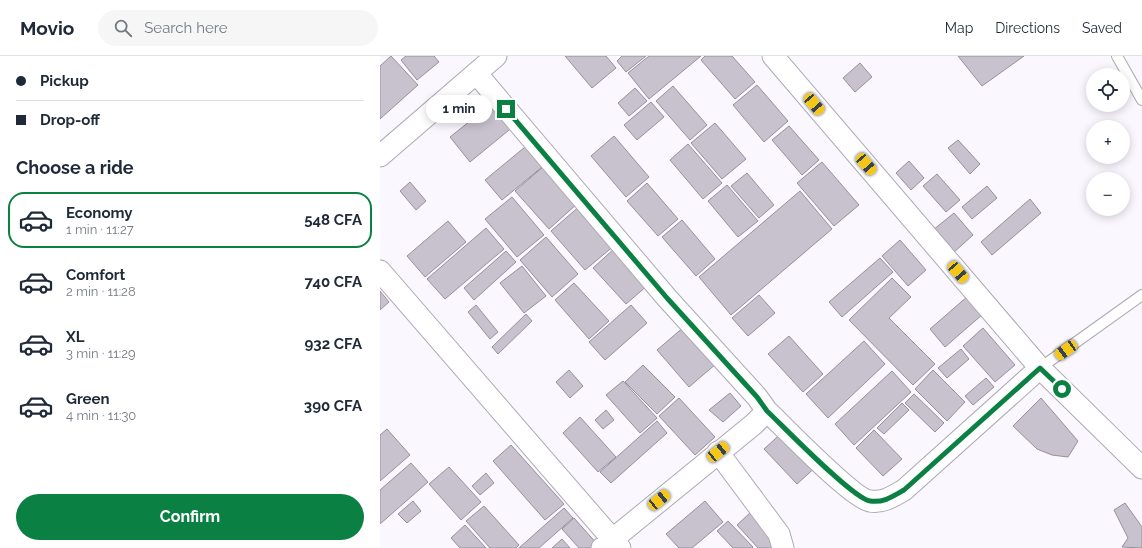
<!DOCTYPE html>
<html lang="en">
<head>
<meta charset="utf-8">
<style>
	body { margin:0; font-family:Raleway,sans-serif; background:#f6f6f7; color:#1f2937; height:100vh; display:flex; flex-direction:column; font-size:15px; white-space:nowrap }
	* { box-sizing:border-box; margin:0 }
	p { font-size:13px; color:#747a83 }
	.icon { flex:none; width:22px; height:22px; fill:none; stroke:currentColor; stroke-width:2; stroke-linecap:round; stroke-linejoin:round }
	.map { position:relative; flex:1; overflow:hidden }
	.panel { display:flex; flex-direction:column; background:#fff; width:380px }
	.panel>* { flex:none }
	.top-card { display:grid; align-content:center; height:88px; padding:0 16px; background:#fff }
	.buttons { position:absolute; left:706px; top:12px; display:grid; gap:8px }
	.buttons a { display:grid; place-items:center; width:44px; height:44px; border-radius:50%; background:#fff; box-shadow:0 2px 10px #0003; font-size:20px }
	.end { position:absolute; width:18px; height:18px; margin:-9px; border:5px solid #0b8043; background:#fff; box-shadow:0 0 0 2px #fff }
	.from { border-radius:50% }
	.bubble { position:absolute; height:28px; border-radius:14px; background:#fff; box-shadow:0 2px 10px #0003; font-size:13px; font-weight:700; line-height:28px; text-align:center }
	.car { position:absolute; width:12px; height:24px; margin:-12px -6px; border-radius:5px; box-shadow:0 0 3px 1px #0007; background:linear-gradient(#f5c518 24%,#345 0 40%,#f5c518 0 76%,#345 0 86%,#f5c518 0) }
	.top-card b { display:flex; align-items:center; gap:14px; height:38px; font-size:15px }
	.top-card b+b { border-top:1px solid #e0e1e3 }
	.top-card i { width:10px; height:10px; background:#1f2937 }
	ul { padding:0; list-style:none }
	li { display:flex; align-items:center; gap:12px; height:56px; margin:0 8px 6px; padding:0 8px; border:2px solid transparent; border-radius:16px }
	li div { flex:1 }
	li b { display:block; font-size:15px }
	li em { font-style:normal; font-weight:700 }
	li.on { border-color:#0b8043 }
	li>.icon { width:36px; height:36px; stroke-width:1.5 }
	h2 { padding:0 16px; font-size:18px; line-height:48px }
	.primary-button { display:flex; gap:8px; margin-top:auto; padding:8px 16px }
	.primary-button a { flex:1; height:46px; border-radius:24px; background:#0b8043; color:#fff; font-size:16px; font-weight:700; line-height:46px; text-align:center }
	header { display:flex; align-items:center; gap:24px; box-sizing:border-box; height:56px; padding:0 20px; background:#fff; border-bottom:1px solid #e0e1e3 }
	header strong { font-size:19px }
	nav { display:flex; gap:22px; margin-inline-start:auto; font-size:14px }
	.search { width:280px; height:36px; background:#f6f6f7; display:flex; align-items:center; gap:10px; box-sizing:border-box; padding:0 14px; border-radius:22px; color:#747a83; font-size:15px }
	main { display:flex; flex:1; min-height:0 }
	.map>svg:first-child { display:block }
	.building { fill:#c8c2cf; stroke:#95909c }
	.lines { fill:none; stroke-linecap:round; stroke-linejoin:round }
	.lane-casing { stroke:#aea9b5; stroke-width:12 }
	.street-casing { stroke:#aea9b5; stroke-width:23 }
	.lane { stroke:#fff; stroke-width:10 }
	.street { stroke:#fff; stroke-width:21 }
	.route { stroke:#0b8043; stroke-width:5 }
</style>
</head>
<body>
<header>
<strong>Movio</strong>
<div class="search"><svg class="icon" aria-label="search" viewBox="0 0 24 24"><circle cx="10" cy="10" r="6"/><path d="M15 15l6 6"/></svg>Search here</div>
<nav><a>Map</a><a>Directions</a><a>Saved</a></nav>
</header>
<main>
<section class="panel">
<div class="top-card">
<b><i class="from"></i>Pickup</b>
<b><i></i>Drop-off</b>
</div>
<h2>Choose a ride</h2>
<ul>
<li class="on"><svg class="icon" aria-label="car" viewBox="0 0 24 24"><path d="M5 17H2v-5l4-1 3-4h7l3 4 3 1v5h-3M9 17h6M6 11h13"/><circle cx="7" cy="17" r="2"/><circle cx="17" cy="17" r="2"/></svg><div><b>Economy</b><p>1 min · 11:27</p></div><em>548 CFA</em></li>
<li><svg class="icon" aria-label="car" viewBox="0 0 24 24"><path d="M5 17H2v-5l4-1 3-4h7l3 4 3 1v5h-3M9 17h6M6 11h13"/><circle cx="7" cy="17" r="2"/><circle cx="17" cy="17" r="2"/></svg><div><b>Comfort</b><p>2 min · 11:28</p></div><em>740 CFA</em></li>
<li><svg class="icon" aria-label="car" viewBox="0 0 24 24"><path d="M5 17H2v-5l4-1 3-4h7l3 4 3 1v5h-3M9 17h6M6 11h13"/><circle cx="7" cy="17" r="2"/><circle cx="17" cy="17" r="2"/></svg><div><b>XL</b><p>3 min · 11:29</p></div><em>932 CFA</em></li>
<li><svg class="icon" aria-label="car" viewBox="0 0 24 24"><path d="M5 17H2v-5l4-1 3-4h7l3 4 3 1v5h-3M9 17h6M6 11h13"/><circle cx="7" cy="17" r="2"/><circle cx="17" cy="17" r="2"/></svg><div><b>Green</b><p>4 min · 11:30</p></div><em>390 CFA</em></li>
</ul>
<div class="primary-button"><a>Confirm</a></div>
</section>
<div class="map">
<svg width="762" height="492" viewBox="0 0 762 492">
	<rect width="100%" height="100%" fill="#faf7ff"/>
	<path class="building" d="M11 0 38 29 0 63V10Z
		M26 0H54L59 6 37 24 21 4Z
		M185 0H226L236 12 212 32Z
		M242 0H266L246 16 237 5Z
		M269 0H321L269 43 248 17Z
		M325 0H352L375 26 355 43 321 4Z
		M578 0H644L602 30Z
		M480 7 492 21 475 36 463 22Z
		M377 29 408 65 384 86 353 49Z
		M293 30 327 69 310 84 276 45Z
		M255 32 267 45 249 60 238 47Z
		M114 46 134 70 90 106 70 81Z
		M271 46 284 61 257 84 244 69Z
		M335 67 366 103 342 123 311 87Z
		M409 70 439 104 422 119 392 84Z
		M234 80 269 121 246 141 211 100Z
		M578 84 600 108 590 118 568 92Z
		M308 88 342 127 323 143 290 104Z
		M145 91 162 111 122 144 105 124Z
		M529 105 544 122 531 134 516 117Z
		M442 106 479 149 454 170 417 127Z
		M164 110 198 147 169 173 135 135Z
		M367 117 394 149 379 162 351 130Z
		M557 118 580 144 566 156 543 130Z
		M30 126 46 145 36 154 20 135Z
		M267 127 298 163 278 180 247 145Z
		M347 129 378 165 358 181 328 145Z
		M607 130 617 142 592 163 582 151Z
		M420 135 452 173 351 259 319 221Z
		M132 141 164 179 137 201 105 163Z
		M650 143 661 157 612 199 601 186Z
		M201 149 235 189 205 214 171 175Z
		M574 157 593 179 573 197 553 174Z
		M302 164 335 203 316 220 282 181Z
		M68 165 86 186 45 221 27 200Z
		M106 172 124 193 65 243 47 223Z
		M166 181 198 218 172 241 140 204Z
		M520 184 546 214 528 230 502 200Z
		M235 192 268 229 246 248 213 212Z
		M126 195 136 206 94 244 84 232Z
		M500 202 513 216 462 261 449 246Z
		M142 210 166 240 144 257 120 227Z
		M512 222 531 241 509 262 555 308 533 329 469 264Z
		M194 227 229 265 209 283 175 244Z
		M0 235 9 246 0 254Z
		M379 239 395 257 368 280 352 262Z
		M588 240 603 258 565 291 550 273Z
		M96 249 118 276 110 283 88 256Z
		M251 249 267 267 225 304 209 286Z
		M146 258 152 265 118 298 112 291Z
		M305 270 337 307 309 331 277 294Z
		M603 272 635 309 615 326 583 290Z
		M409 280 443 318 423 336 388 298Z
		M484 285 505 308 448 362 426 338Z
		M581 293 589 303 567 322 558 312Z
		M263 309 295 341 277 358 245 326Z
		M189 314 203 330 190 342 176 326Z
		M553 314 585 346 567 365 535 333Z
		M512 315 531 336 474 389 455 368Z
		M606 322 614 331 593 349 585 340Z
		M243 325 277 362 260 377 226 339Z
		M350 337 361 350 343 366 329 354Z
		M534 338 564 367 555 376 525 347Z
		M299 342 335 381 315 399 279 360Z
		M661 342 698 385 688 401 672 399 657 393 633 370Z
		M522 347 529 354 504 378 497 372Z
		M226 354 234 364 223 373 215 364Z
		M200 361 236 401 218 416 183 377Z
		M277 365 287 377 231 427 220 416Z
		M7 373 30 399 0 425V379Z
		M405 374 438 409 417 428 384 393Z
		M494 374 522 403 503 420 476 392Z
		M131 389 184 448 165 464 113 405Z
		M31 407 48 426 0 468V434Z
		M69 411 101 446 81 464 49 428Z
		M106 417 114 427 100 439 92 430Z
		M33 445 41 455 27 467 18 458Z
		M325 445 343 466 312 492H299L286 478Z
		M745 447 762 471V492L742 491 748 482 734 454Z
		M104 450 139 489 136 492H110L86 465Z
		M184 452 193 462 159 492H139Z
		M371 456 399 487 394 492H378L357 469Z
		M194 462 218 489 215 492H199L182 473Z
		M348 465 373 491 372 492H353L337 475Z
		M85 469 106 492H80L71 482Z
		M182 483 190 492H172Z"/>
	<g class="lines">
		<defs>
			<path id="lane" d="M737 0 762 44
				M660 312 762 239"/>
			<path id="street" d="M393 0 660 312 762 412
				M96 17 287 242 377 341 387 355C403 370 473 443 490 445 503 447 512 441 524 434L660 312
				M0 100 116 0
				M0 215 240 492
				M338 396 399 478 403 492
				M222 492 374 368 387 355"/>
		</defs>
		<use href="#lane" class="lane-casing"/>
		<use href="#street" class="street-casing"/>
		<use href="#lane" class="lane"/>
		<use href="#street" class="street"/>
	</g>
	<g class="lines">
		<path class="route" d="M126 53 287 242 377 341 387 355C403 370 473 443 490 445 503 447 512 441 524 434L660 312 682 333"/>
	</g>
</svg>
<div class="buttons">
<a><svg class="icon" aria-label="locate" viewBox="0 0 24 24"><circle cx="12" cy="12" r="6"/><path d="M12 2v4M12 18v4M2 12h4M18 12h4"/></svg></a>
<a>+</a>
<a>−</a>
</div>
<i class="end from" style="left:682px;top:333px"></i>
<i class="end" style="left:126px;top:53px"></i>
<div class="bubble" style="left:46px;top:39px;width:66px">1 min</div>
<i class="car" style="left:434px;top:48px;rotate:139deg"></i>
<i class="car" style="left:486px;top:108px;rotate:139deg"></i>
<i class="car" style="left:578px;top:216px;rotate:139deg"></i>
<i class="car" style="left:686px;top:294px;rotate:235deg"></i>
<i class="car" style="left:338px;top:396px;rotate:51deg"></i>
<i class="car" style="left:279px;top:444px;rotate:51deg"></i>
</div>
</main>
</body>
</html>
